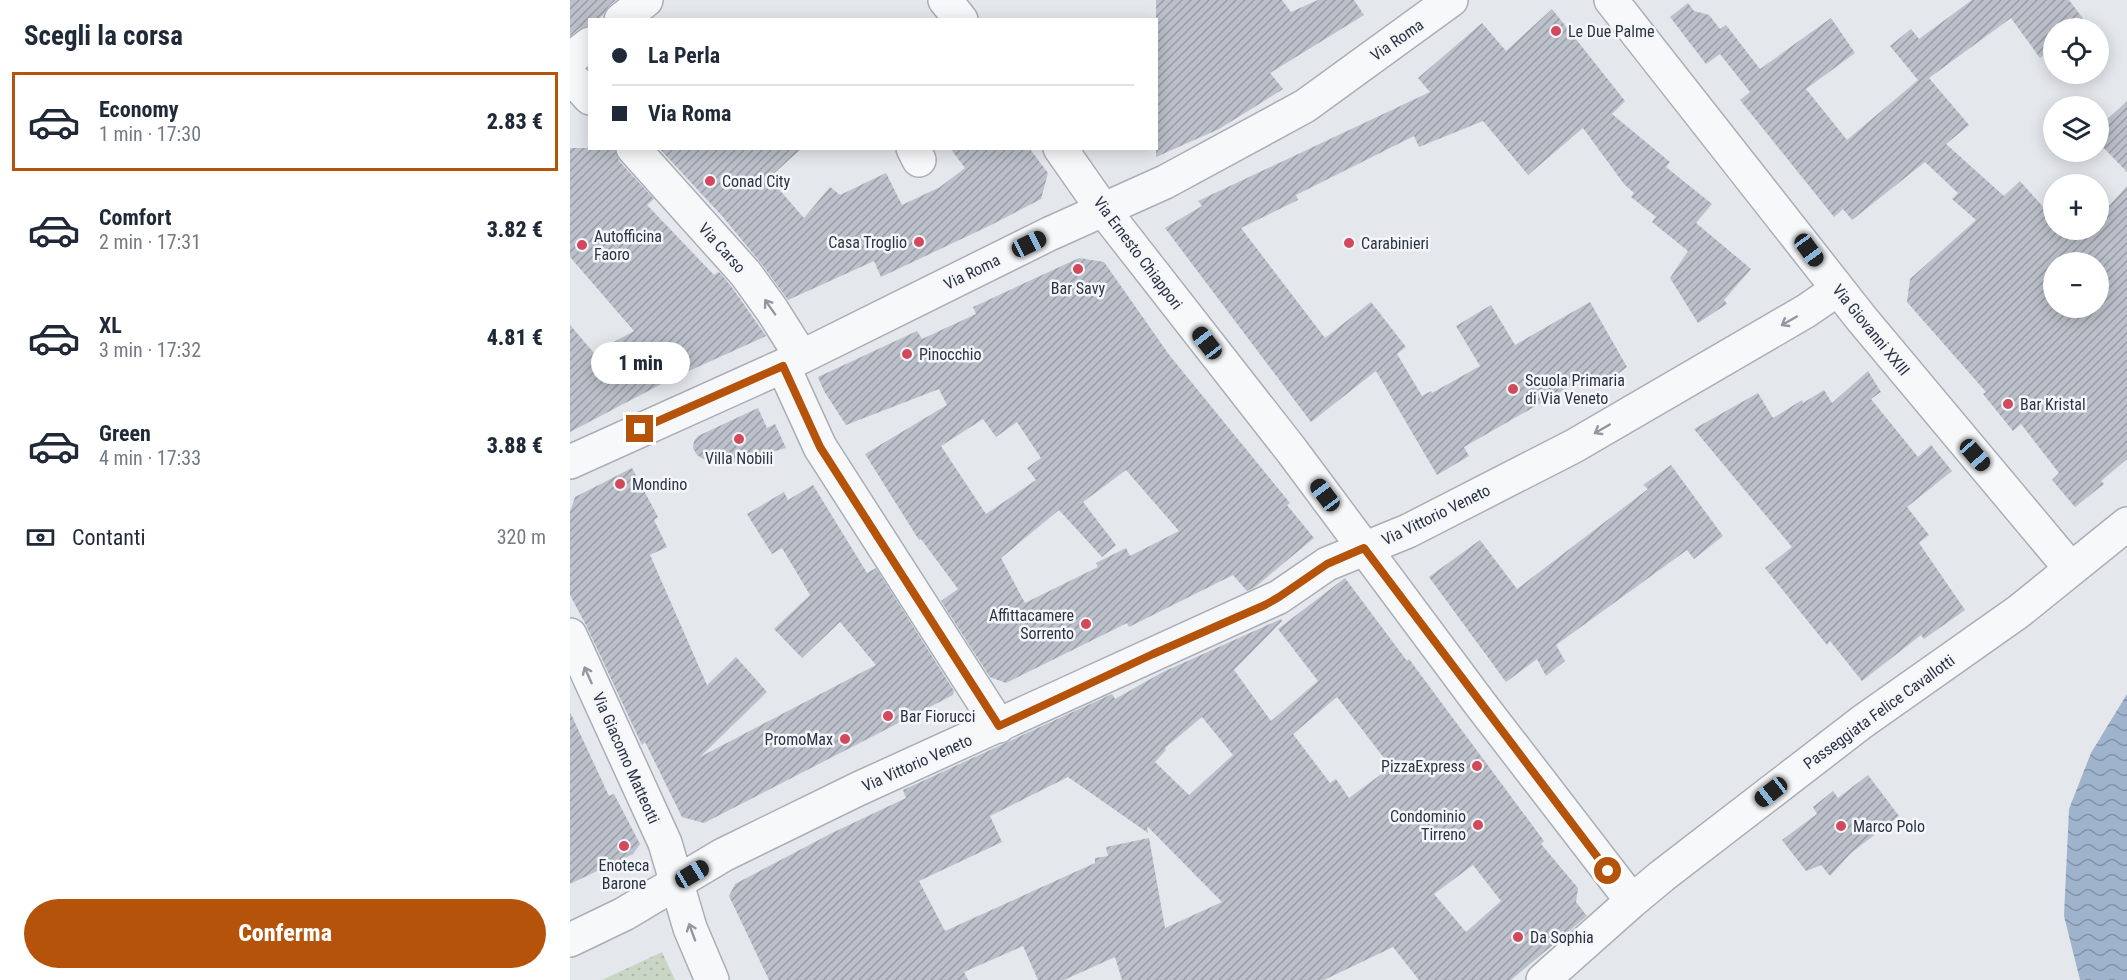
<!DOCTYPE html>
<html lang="it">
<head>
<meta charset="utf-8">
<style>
	body { margin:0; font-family:"Roboto Condensed",sans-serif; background:#f2f2f3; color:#1f2937; height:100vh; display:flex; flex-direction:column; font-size:22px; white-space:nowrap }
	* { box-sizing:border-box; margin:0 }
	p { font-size:20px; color:#747a83 }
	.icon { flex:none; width:33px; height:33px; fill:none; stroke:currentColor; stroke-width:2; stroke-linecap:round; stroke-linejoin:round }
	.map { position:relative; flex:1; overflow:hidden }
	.side { display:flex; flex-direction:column; background:#fff; width:570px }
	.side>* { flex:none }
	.guide { position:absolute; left:18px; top:18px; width:570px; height:132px; border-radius:0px; box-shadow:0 3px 15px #0003; display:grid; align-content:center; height:132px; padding:0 24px; background:#fff }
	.tools { position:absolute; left:1473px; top:18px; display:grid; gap:12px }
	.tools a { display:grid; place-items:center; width:66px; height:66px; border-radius:50%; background:#fff; box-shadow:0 3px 15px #0003; font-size:30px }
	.end { position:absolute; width:27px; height:27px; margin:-14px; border:8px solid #b45309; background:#fff; box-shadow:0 0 0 3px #fff }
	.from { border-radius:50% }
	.bubble { position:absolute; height:42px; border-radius:21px; background:#fff; box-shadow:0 3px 15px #0003; font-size:20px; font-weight:800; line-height:42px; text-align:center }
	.car { position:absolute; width:18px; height:36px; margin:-18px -9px; border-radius:8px; box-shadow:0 0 4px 2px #0007; background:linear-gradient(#222 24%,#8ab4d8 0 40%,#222 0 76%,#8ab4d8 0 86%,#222 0) }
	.guide b { display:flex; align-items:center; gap:21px; height:57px; font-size:22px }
	.guide b+b { border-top:2px solid #e0e1e3 }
	.guide i { width:15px; height:15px; background:#1f2937 }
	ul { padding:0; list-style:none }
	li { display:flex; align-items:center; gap:18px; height:99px; margin:0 12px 9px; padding:0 12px; border:3px solid transparent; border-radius:0px }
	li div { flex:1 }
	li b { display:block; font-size:22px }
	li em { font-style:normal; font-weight:800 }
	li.current { border-color:#b45309 }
	li>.icon { width:54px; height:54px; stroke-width:1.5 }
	h2 { padding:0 24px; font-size:27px; line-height:72px }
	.pay { display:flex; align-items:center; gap:15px; height:66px; padding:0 24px; font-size:22px }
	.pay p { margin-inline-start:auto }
	.action { display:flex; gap:12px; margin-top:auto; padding:12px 24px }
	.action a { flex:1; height:69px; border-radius:36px; background:#b45309; color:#fff; font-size:24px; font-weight:800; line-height:69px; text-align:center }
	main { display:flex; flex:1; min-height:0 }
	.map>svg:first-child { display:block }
	.park { fill:url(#park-dots) }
	.water { fill:url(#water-waves) }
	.building { fill:url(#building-hatch); fill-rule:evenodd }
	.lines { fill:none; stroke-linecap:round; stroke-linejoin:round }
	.minor-casing { stroke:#a9aeb7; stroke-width:36 }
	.minor { stroke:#f7f8fa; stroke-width:33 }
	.oneway { stroke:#9196a0 }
	.route { stroke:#b45309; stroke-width:8 }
	.poi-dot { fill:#d1495b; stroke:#f4f6f9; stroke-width:2 }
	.labels { text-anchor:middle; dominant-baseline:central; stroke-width:5; stroke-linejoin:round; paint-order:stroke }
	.poi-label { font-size:16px; fill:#2b3445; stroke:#f4f6f9; text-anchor:start }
	.street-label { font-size:16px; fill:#2b3445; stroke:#f4f6f9 }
</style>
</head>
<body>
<main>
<section class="side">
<h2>Scegli la corsa</h2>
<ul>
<li class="current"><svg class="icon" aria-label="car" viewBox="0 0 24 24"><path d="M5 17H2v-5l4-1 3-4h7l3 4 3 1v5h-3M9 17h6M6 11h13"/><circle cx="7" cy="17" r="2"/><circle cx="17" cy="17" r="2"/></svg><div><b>Economy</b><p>1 min · 17:30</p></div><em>2.83 €</em></li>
<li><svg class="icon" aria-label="car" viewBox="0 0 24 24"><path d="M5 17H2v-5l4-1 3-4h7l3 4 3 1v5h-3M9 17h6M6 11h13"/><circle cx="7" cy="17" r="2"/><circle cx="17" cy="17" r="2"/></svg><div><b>Comfort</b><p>2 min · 17:31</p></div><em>3.82 €</em></li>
<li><svg class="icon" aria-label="car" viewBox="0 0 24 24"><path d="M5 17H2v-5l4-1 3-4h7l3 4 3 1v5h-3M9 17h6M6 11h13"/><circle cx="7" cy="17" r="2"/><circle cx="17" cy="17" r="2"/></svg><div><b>XL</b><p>3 min · 17:32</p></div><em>4.81 €</em></li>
<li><svg class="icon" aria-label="car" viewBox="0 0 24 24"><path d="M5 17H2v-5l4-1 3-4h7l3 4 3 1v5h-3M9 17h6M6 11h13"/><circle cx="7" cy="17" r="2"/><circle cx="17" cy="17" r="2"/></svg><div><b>Green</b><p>4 min · 17:33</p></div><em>3.88 €</em></li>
</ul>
<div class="pay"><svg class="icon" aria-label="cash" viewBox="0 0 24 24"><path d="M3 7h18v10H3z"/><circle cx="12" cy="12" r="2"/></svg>Contanti<p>320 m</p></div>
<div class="action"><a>Conferma</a></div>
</section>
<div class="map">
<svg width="1557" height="980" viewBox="0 0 1557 980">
	<defs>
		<pattern id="park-dots" width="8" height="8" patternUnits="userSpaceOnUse" patternTransform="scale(1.5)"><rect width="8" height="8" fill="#c9d6c5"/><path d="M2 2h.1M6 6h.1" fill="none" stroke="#adb8ab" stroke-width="1.8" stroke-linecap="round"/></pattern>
		<pattern id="water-waves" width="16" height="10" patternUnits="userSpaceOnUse" patternTransform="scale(1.5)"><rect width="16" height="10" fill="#9fb4cc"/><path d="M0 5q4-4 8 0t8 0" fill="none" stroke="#8293a7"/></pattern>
		<pattern id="building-hatch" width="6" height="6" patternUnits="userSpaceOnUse" patternTransform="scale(1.5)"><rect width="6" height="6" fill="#bbc0ca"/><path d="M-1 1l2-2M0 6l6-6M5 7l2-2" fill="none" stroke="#989da6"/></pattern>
	</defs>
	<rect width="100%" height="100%" fill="#e4e7ec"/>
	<path class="park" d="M92 952 105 980H32Z"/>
	<path class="water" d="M1557 694V980H1510L1494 916 1499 809 1521 753Z"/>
	<path class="building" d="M0 0H46L39 6 33 15 27 20H20V25L9 29 0 36Z
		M586 0H712L721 12 748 0H784L794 15 700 73 713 89 649 129 586 157Z
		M1402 0H1499L1520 28H1484V47L1470 58 1441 18 1359 78 1399 125 1376 144 1434 196 1450 181 1484 219V230H1528V218L1557 186V459L1531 481 1534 484 1505 507 1482 480 1489 473 1451 424 1443 431 1413 394 1416 392 1337 302 1340 279 1406 220 1382 199 1388 193 1355 162 1282 220 1273 209 1264 217 1170 100 1180 92 1150 54 1136 64 1100 17 1118 3 1124 11 1139 15 1150 29 1156 25 1190 69 1261 18 1285 53 1236 89 1277 140 1348 80 1320 46 1341 29 1349 39ZM1484 262H1528V308H1484Z
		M982 9 1055 101 1042 114 1100 162 1096 167 1142 204 1126 223 1181 269 1154 300 1157 304 1128 323 1100 278 1118 251 1082 222 1086 217 1061 197 1064 193 1054 184 1013 128 958 175 913 121 849 147 844 136 726 195 728 200 671 228 755 338 801 302 836 347 827 354 852 396 861 391 862 393 910 366 886 326 921 305 945 345 1020 302 1057 367 1028 389 1020 375 894 447 899 456 867 475 806 371 741 422 595 228 632 206 628 201 860 92 848 78 912 23 936 51Z
		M1557 101V172L1528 142V128Z
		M0 148H45L49 161 84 199 77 205 144 275 149 272 161 286 196 336 99 380 0 432V325L24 353 64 331 0 257Z
		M89 148H232L199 178 234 218 260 187 270 195 316 173 332 205 370 187 395 168 380 148H459L478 173 471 199 421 225 311 277 304 261 218 300 191 263 153 217Z
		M509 258 534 262 600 356 720 503 717 505 744 538 685 587 677 591 663 575 559 627 557 623 436 683 420 677 371 601 388 589 351 539 349 540 295 454 377 405 369 389 276 425 254 391 248 377 347 331 352 339 406 314 403 307ZM413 419 426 437 447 422 471 458 457 468 466 480 416 514 371 446ZM556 470 609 531 560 556 556 548 526 563 528 567 455 603 431 558 489 510 532 557 546 545 513 502Z
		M1298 371 1311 392 1301 399 1348 457 1361 445 1382 471 1337 507 1359 535 1349 543 1395 610 1354 639 1351 635 1292 681 1260 641 1257 645 1195 568 1222 547 1124 429 1188 393 1203 418 1232 400 1233 403 1254 390 1262 403Z
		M188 408 197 428 205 424 216 448 155 465 145 464 143 459H133L127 455 123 448 124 441 128 436Z
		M1101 465 1153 536 1124 559 1117 550 986 645 995 661 976 676 967 659 936 682 859 577 910 540 947 589 1078 489 1073 485Z
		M62 468 88 517 84 520 97 547 80 555 137 685 166 657 197 692 130 757 306 665 270 622 232 658 204 629 240 595 212 548 202 554 177 514 214 492 218 500 243 485 297 573 306 568 384 691 383 695 134 823 112 817 75 742 72 745 17 627 0 595V512L5 497Z
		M775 578 837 661 839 659 974 841 971 844 1008 888 1006 902 1017 916 941 980H849L823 947 754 980H552L545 957 494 980H468L453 946 394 972 398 980H199L159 896 165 884 262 833 336 798 333 790 542 694 545 699 593 672 711 619 712 621 664 670 701 721 748 681 708 629ZM767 697 821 767 779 798 766 779 760 783 723 734ZM632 717 663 755 619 795 585 762 596 750 595 748ZM498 777 578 833 577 826 652 902 595 928 579 838 536 847 538 856 525 858V863L375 931 349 881 432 842 420 816ZM903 865 931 901 896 932 864 894Z
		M0 712 39 796 44 794 70 844 63 854 0 884Z
		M1298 775 1329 816 1281 853 1260 876 1251 865 1236 871 1212 840 1247 814 1243 807 1263 791 1268 798Z"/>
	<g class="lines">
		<defs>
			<path id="minor" d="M375 0 391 20
				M1041 0 1291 318 1501 569
				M51 20 76 0
				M0 59 20 44
				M0 76 20 98
				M63 148 176 274 202 310 231 356
				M343 148 349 160
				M490 148 532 208 722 451 911 705 1062 901
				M213 366 250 447 429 726
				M0 462 213 366 479 234 595 182 735 106 881 0
				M0 635 95 843 120 928 142 980
				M0 940 54 914 153 855 288 789 709 597 757 564 838 531 1004 446 1236 311 1268 289
				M973 980 1062 901 1092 876 1292 722 1448 612 1557 524"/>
		</defs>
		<use href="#minor" class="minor-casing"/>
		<use href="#minor" class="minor"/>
	</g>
	<defs><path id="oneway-shaft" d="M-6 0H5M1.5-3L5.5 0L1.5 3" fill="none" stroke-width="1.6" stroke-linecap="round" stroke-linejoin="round" transform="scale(1.5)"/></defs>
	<g class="oneway">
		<use href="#oneway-shaft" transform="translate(200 307) rotate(-125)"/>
		<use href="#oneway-shaft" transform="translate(1219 321) rotate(150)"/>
		<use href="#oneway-shaft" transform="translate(1032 429) rotate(150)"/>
		<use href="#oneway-shaft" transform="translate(18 675) rotate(-114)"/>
		<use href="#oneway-shaft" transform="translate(122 932) rotate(-110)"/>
	</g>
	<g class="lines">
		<path class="route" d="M70 429 213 366 250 447 429 726 583 654 695 605 709 597 757 564 794 548 1038 871"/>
	</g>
	<g class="poi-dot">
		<circle cx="986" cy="31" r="6"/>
		<circle cx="140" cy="181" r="6"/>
		<circle cx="349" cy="242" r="6"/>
		<circle cx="779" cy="243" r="6"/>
		<circle cx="12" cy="245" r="6"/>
		<circle cx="508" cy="269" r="6"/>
		<circle cx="337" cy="354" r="6"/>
		<circle cx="943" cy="389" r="6"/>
		<circle cx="1438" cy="404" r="6"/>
		<circle cx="169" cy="439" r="6"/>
		<circle cx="50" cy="484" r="6"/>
		<circle cx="516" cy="624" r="6"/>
		<circle cx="318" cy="716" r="6"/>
		<circle cx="275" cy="739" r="6"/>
		<circle cx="907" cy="766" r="6"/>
		<circle cx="908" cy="825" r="6"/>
		<circle cx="1271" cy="826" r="6"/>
		<circle cx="54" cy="846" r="6"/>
		<circle cx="948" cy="937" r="6"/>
	</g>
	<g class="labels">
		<g class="poi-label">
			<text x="998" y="31">Le Due Palme</text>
			<text x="152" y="181">Conad City</text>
			<text x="24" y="236">Autofficina<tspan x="24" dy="18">Faoro</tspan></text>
			<text x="337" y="242" text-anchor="end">Casa Troglio</text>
			<text x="791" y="243">Carabinieri</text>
			<text x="508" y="288" text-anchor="middle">Bar Savy</text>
			<text x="349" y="354">Pinocchio</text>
			<text x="955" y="380">Scuola Primaria<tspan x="955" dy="18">di Via Veneto</tspan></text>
			<text x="1450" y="404">Bar Kristal</text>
			<text x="169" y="458" text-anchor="middle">Villa Nobili</text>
			<text x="62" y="484">Mondino</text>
			<text x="504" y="615" text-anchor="end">Affittacamere<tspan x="504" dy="18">Sorrento</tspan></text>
			<text x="330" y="716">Bar Fiorucci</text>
			<text x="263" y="739" text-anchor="end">PromoMax</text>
			<text x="895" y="766" text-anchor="end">PizzaExpress</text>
			<text x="896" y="816" text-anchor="end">Condominio<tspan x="896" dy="18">Tirreno</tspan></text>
			<text x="1283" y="826">Marco Polo</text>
			<text x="54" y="865" text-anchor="middle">Enoteca<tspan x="54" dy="18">Barone</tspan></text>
			<text x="960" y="937">Da Sophia</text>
		</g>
		<g class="street-label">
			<text transform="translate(827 40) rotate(-35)">Via Roma</text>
			<text transform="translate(152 248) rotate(48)">Via Carso</text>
			<text transform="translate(568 253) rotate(53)">Via Ernesto Chiappori</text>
			<text transform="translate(402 272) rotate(-26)">Via Roma</text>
			<text transform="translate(1301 330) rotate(51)">Via Giovanni XXIII</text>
			<text transform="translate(866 515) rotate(-26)">Via Vittorio Veneto</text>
			<text transform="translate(1309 712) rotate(-36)">Passeggiata Felice Cavallotti</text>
			<text transform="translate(56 758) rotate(66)">Via Giacomo Matteotti</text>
			<text transform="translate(347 763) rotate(-24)">Via Vittorio Veneto</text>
		</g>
	</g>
</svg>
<div class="tools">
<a><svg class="icon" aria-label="locate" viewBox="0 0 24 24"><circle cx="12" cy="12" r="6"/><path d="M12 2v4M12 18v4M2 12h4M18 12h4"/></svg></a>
<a><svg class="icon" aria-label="layers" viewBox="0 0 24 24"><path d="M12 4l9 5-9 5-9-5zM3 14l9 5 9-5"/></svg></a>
<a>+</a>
<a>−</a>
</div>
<i class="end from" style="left:1038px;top:871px"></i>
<i class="end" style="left:70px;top:429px"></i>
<div class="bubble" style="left:21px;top:342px;width:99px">1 min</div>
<i class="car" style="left:459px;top:244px;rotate:64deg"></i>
<i class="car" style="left:1239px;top:250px;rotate:144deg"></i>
<i class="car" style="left:637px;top:343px;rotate:322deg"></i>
<i class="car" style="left:1405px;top:455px;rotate:139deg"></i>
<i class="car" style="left:755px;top:495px;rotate:323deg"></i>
<i class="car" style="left:1201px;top:792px;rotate:232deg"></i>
<i class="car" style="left:122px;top:874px;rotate:59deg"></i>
<div class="guide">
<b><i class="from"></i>La Perla</b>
<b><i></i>Via Roma</b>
</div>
</div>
</main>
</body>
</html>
